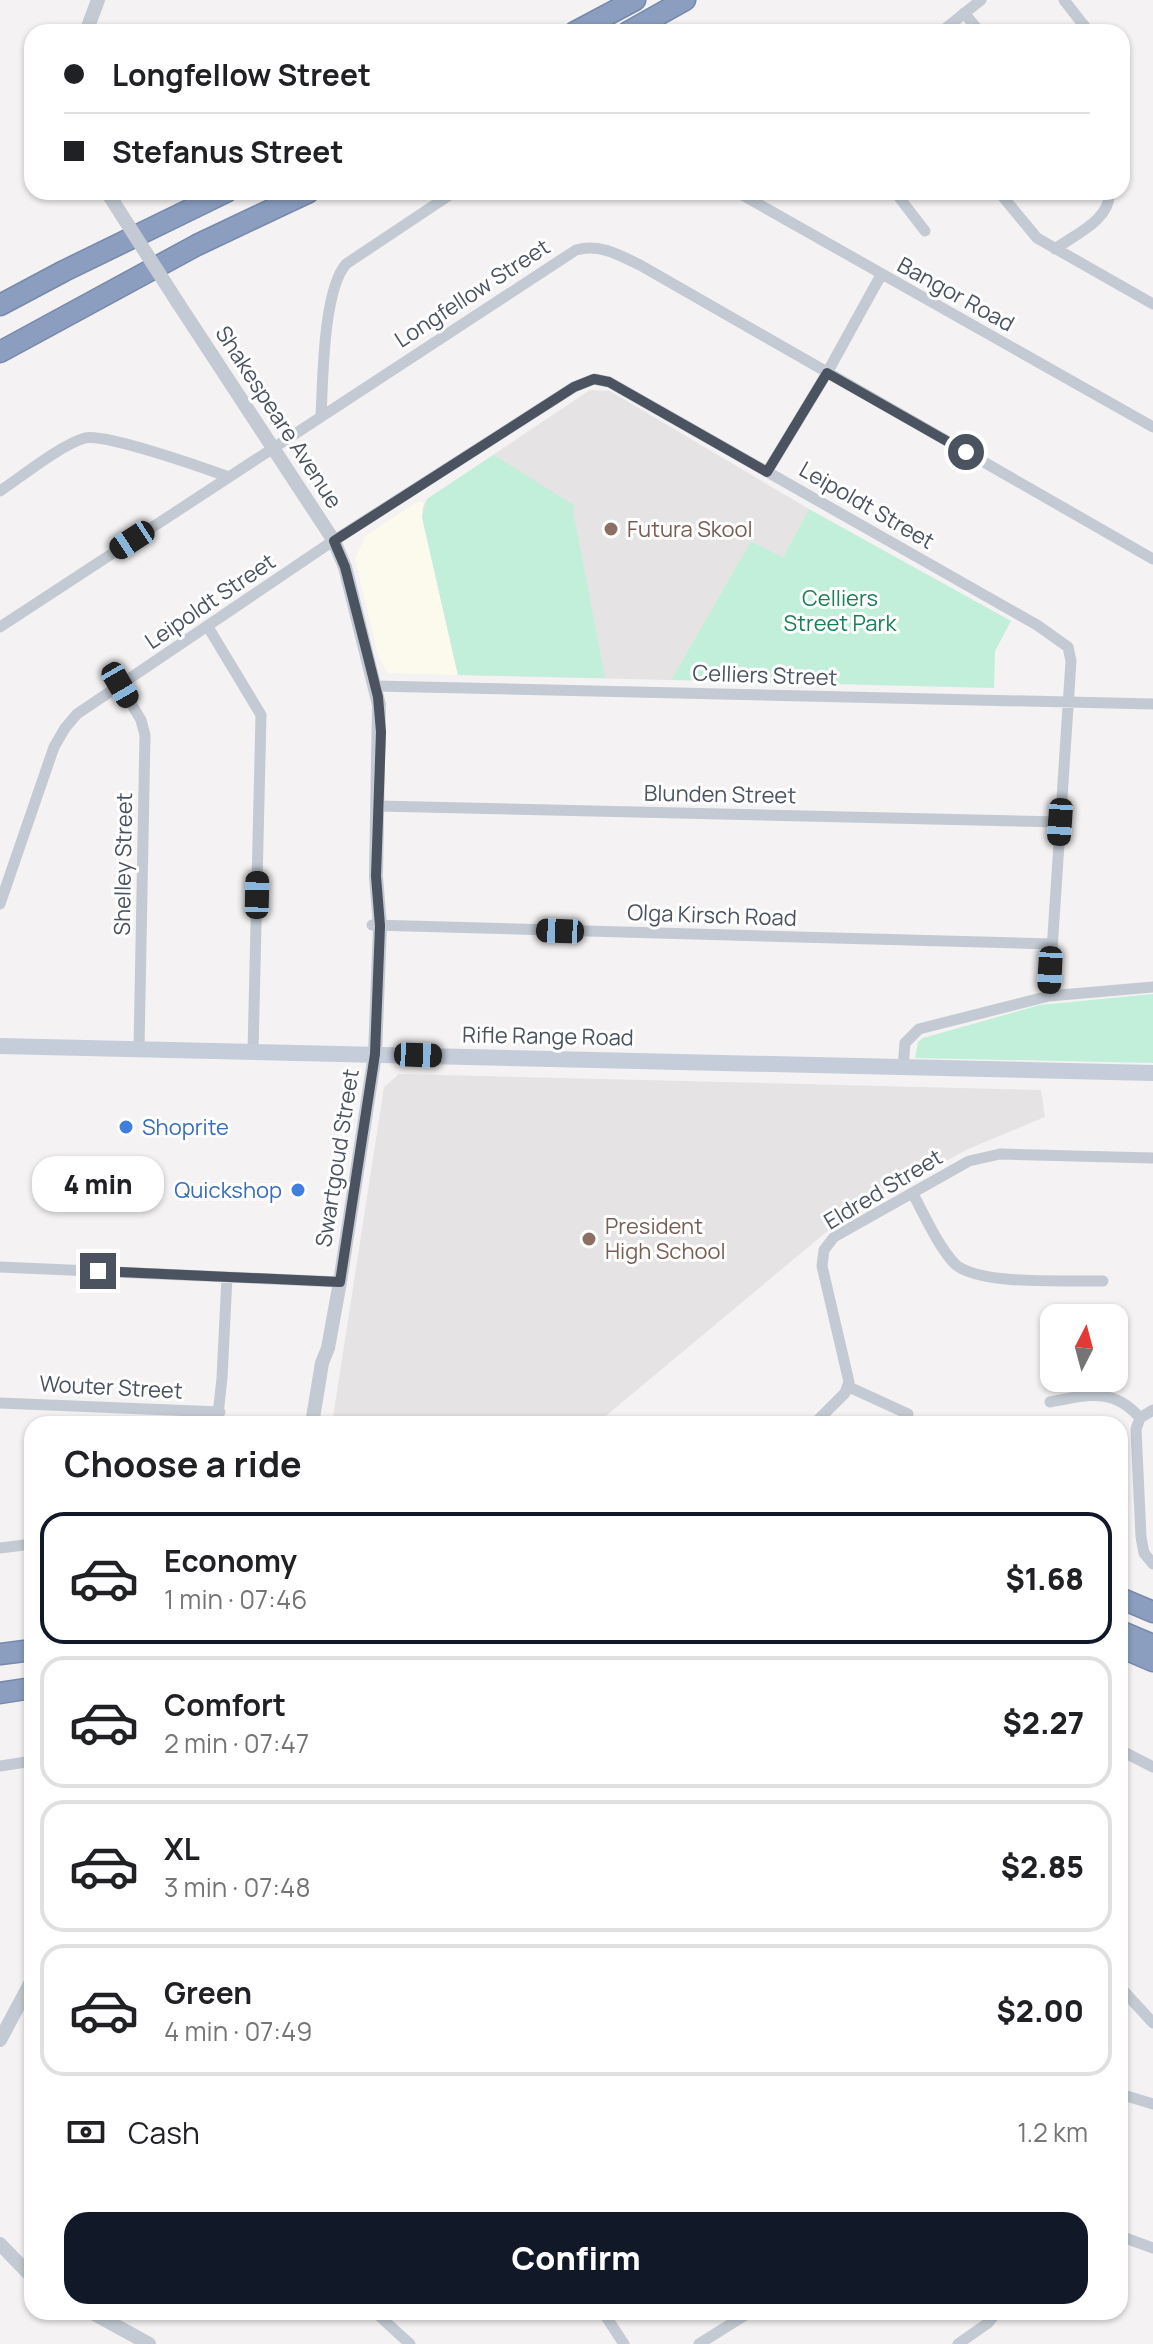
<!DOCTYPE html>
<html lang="en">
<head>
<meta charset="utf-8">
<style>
	body { margin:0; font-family:Manrope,sans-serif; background:#f6f6f6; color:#202124; height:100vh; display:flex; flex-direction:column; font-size:30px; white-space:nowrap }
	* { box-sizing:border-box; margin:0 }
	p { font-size:26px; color:#757577 }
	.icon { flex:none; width:44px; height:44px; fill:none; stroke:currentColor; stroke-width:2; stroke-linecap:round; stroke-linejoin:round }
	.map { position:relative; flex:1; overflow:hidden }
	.drawer { position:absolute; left:24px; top:1416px; width:1104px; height:904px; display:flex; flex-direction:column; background:#fff; border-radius:24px; box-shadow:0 2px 6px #0004 }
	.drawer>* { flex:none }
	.top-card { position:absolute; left:24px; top:24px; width:1106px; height:176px; border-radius:24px; box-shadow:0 2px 6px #0004; display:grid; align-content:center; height:176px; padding:0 40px; background:#fff }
	.needle { width:52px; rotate:6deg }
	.buttons { position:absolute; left:1040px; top:1304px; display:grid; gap:16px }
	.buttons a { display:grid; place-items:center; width:88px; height:88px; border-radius:16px; background:#fff; box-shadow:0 2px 6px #0004; font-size:40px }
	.end { position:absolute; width:36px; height:36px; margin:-18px; border:10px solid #4a535f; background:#fff; box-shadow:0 0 0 4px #fff }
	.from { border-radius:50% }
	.bubble { position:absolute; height:56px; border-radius:24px; background:#fff; box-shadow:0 2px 6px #0004; font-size:26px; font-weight:800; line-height:56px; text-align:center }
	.car { position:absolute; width:24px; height:48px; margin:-24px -12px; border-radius:10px; box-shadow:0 0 6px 2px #0007; background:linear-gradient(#222 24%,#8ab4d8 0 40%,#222 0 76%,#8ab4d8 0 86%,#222 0) }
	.top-card b { display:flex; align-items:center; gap:28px; height:76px; font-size:30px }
	.top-card b+b { border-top:2px solid #e0e0e0 }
	.top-card i { width:20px; height:20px; background:#202124 }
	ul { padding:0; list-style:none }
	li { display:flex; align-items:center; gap:24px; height:132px; margin:0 16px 12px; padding:0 24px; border:4px solid #e0e0e0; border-radius:24px }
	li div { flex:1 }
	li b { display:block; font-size:30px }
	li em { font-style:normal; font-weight:800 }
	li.selected { border-color:#111827 }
	li>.icon { width:72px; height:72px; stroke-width:1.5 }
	h2 { padding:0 40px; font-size:36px; line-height:96px }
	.pay { display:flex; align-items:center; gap:20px; height:88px; padding:0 40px; font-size:30px }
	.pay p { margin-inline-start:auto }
	.button { display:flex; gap:16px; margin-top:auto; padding:16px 40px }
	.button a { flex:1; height:92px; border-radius:24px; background:#111827; color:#fff; font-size:32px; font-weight:800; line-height:92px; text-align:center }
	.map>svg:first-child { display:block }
	.commercial { fill:#fcfaed }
	.education { fill:#e5e3e4 }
	.green { fill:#c2efd9 }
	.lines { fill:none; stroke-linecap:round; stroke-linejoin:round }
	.motorway-casing { stroke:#7689ab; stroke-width:23 }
	.minor { stroke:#c3cad3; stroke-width:11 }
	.tertiary { stroke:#c3cad3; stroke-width:14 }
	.secondary { stroke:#c5cdda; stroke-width:16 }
	.motorway { stroke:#8b9ebf; stroke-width:20 }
	.tertiary-bridge { stroke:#c3cad3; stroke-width:14 }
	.route { stroke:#4a535f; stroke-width:10 }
	.education-dot { fill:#8d6e63; stroke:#fff; stroke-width:3 }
	.shop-dot { fill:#3f7fe0; stroke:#fff; stroke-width:3 }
	.labels { text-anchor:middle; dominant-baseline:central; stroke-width:6; stroke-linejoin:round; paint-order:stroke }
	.street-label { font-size:22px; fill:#4a535f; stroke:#fff }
	.education-label { font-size:22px; fill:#785e54; stroke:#fff; text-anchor:start }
	.park-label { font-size:22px; fill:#198159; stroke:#fff }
	.shop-label { font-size:22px; fill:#366cbe; stroke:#fff; text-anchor:start }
</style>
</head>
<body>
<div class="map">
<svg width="1153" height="2344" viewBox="0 0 1153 2344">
	<rect width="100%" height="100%" fill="#f4f2f2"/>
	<path class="commercial" d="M419 501 425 504 422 517 458 675 388 673 379 658 355 560 365 536Z"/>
	<path class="education" d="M590 390 610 391 809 509 783 557 751 541 671 680 458 675 422 517 423 507 427 499Z
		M399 1074 1041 1090 1045 1117 968 1149 843 1218 596 1424H332L384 1087Z"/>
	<path class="green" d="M494 455 575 506 573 511 605 678 458 675 422 517 427 499Z
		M809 509 1011 621 995 651 994 688 671 680 751 541 783 557Z
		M1153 994V1063L915 1058 918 1042 923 1038 1040 1005Z"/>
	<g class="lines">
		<defs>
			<path id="motorway" d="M575 32 635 0
				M628 32 685 0
				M0 305 64 271 226 192
				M0 352 197 245 309 192
				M1120 1598 1153 1612
				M1120 1631 1153 1645
				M1120 1647 1153 1661
				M0 1654 32 1650
				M0 1693 32 1688"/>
		</defs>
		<use href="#motorway" class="motorway-casing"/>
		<path class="minor" d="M1064 0 1089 32
			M964 13 980 32
			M941 32 981 0
			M737 192 1153 427
			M895 192 925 231
			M999 192 1037 238 1153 304
			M1055 249C1074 235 1112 219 1109 192
			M321 416C323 379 323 291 346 264L454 192
			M767 472 827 373 881 275
			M0 491C21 477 62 444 85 438 105 433 204 468 229 477
			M0 627 576 250C599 243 619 255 640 265L1153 559
			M208 627 261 715 253 1052
			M120 685 141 720 145 735 139 1049
			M375 686 1153 704
			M378 806 1060 822
			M0 904 54 747 65 728 77 714 327 545 574 387 594 379 609 382 1037 625 1068 647 1071 661 1049 996
			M372 925 1051 944
			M903 1068 905 1043 919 1029 1049 996 1153 987
			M913 1194C924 1214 939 1248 955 1264 979 1286 1069 1280 1103 1281
			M0 1267 340 1282
			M849 1387 908 1414
			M1050 1402C1086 1395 1114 1387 1140 1418
			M0 1403 220 1412
			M1153 1410 1140 1418 1136 1429 1141 1537 1144 1553 1153 1564
			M217 1424 222 1378 227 1277
			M814 1424 845 1393 849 1382 822 1266 824 1250 834 1237 969 1161 1000 1154 1153 1158
			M0 1548 32 1544
			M1120 1750 1153 1767
			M0 1766 32 1761
			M1120 1987 1153 2023
			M1120 2094 1153 2104
			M1120 2236 1153 2248
			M375 2312 410 2344
			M603 2312 624 2344
			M699 2344 750 2312
			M958 2344 988 2323 997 2312"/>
		<path class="tertiary" d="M86 32 98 0
			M178 303 334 541 345 567 379 705 376 876 380 926 375 1054 340 1282 328 1348 322 1363 312 1424
			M0 2040 32 1980
			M0 2244 32 2277
			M91 2312 149 2344"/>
		<path class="secondary" d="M0 1046 1153 1073"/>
		<use href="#motorway" class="motorway"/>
		<path class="tertiary-bridge" d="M107 192 178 303"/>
	</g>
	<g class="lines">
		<path class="route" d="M98 1271 340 1282 375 1054 380 926 376 876 381 732 378 697 367 653 345 567 334 541 574 387 594 379 609 382 767 472 827 373 966 452"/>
	</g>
	<g class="education-dot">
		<circle cx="611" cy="529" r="8"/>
		<circle cx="589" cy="1239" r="8"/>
	</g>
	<g class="shop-dot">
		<circle cx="126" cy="1127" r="8"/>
		<circle cx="298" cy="1190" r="8"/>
	</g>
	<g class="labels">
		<g class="street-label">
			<text transform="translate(472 293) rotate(-33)">Longfellow Street</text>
			<text transform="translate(956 294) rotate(29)">Bangor Road</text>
			<text transform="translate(279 417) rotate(57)">Shakespeare Avenue</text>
			<text transform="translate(867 505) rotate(30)">Leipoldt Street</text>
			<text transform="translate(210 601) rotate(-34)">Leipoldt Street</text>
			<text transform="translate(765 675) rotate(2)">Celliers Street</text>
			<text transform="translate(720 794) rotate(1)">Blunden Street</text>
			<text transform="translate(123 864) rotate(-89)">Shelley Street</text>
			<text transform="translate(712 915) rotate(2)">Olga Kirsch Road</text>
			<text transform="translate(548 1036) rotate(1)">Rifle Range Road</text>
			<text transform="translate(337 1158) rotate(-81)">Swartgoud Street</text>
			<text transform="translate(883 1189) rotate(-31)">Eldred Street</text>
			<text transform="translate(111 1387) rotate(3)">Wouter Street</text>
		</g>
		<g class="education-label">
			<text x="627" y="529">Futura Skool</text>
			<text x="605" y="1226">President<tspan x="605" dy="25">High School</tspan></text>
		</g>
		<g class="park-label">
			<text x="840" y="598">Celliers<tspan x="840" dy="25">Street Park</tspan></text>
		</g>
		<g class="shop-label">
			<text x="142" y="1127">Shoprite</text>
			<text x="282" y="1190" text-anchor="end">Quickshop</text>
		</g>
	</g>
</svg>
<div class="buttons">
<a><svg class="needle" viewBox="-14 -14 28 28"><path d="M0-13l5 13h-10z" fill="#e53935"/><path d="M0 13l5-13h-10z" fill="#757577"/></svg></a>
</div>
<i class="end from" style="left:966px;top:452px"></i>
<i class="end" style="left:98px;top:1271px"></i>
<div class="bubble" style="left:32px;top:1156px;width:132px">4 min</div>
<i class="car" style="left:132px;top:540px;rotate:237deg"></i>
<i class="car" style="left:120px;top:685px;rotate:150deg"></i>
<i class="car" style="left:1060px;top:822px;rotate:184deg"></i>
<i class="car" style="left:257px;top:895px;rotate:1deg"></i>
<i class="car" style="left:560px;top:931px;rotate:272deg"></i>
<i class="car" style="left:1050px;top:970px;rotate:183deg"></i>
<i class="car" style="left:418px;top:1055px;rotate:92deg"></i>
<div class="top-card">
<b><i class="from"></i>Longfellow Street</b>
<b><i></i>Stefanus Street</b>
</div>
<section class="drawer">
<h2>Choose a ride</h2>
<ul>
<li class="selected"><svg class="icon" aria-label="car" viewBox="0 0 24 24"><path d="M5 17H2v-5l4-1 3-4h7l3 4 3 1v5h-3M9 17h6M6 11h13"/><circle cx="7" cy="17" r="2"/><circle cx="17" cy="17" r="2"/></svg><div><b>Economy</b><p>1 min · 07:46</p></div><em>$1.68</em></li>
<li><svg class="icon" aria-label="car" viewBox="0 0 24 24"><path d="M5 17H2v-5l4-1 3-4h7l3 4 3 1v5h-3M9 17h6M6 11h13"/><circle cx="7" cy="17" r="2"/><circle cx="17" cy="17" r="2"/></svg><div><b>Comfort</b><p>2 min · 07:47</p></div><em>$2.27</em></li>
<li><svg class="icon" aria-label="car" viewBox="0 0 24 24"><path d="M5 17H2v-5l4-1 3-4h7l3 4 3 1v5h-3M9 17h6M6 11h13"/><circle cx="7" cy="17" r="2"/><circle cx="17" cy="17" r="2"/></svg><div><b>XL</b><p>3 min · 07:48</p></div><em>$2.85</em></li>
<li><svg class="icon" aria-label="car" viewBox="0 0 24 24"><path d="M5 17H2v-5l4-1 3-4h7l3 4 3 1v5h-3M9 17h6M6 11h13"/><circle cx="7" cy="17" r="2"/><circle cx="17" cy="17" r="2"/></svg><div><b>Green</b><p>4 min · 07:49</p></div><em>$2.00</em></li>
</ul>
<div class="pay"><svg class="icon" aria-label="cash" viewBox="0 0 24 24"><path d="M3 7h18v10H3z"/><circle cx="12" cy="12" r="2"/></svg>Cash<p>1.2 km</p></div>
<div class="button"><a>Confirm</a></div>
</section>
</div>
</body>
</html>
